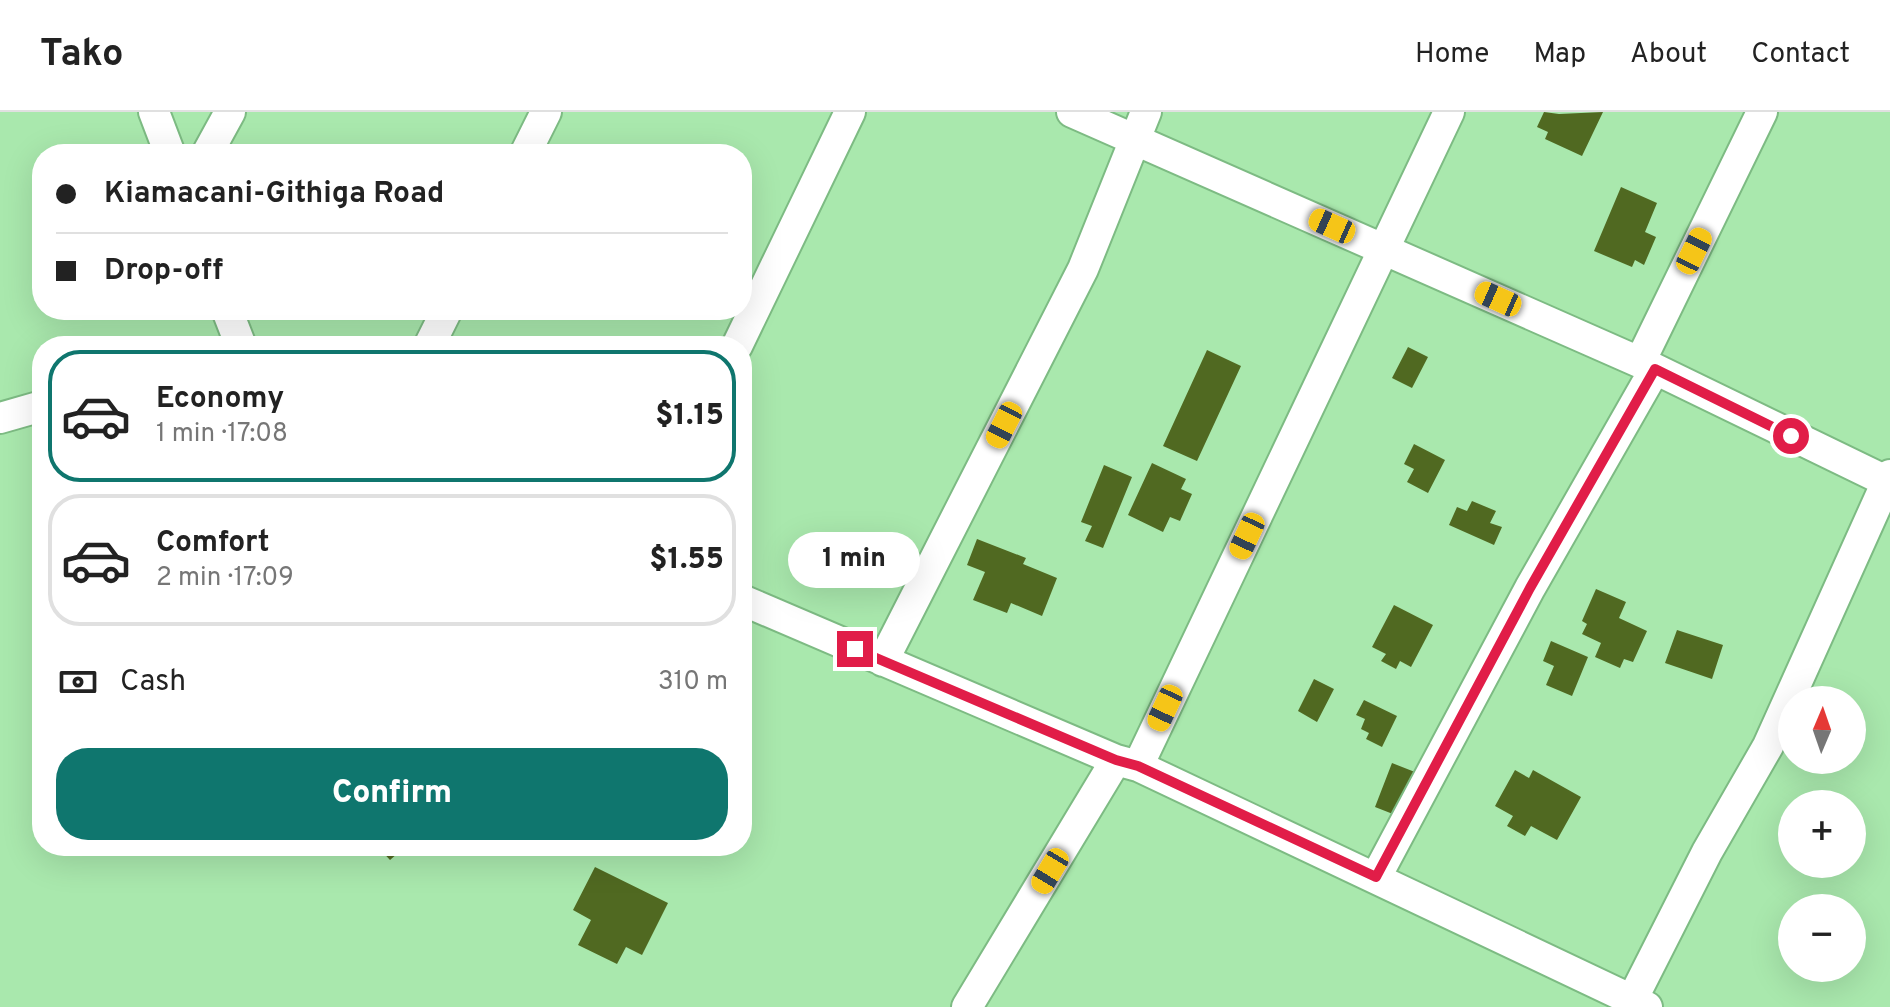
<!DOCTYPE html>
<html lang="en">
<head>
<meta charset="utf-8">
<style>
	body { margin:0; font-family:Overpass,sans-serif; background:#f2f2f2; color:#222; height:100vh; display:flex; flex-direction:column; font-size:30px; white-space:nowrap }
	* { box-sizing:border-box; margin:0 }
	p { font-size:26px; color:#767676 }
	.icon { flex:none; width:44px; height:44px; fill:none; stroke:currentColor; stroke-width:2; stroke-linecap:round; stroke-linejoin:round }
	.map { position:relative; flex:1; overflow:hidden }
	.sheet { position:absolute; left:32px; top:224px; width:720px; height:520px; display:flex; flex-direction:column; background:#fff; border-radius:32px; box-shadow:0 8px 32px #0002 }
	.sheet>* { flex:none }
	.guide { position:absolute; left:32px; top:32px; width:720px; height:176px; border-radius:32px; box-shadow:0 8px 32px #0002; display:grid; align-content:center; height:176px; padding:0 24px; background:#fff }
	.needle { width:52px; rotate:2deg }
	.fabs { position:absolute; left:1778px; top:574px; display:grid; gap:16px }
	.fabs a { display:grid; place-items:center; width:88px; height:88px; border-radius:50%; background:#fff; box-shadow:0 8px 32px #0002; font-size:40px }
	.end { position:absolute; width:36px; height:36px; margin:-18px; border:10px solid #e11d48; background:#fff; box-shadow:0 0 0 4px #fff }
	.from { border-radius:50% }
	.bubble { position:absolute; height:56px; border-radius:28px; background:#fff; box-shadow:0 8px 32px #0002; font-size:26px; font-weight:800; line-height:56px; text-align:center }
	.car { position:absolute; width:24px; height:48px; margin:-24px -12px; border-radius:10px; box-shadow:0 0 6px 2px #0007; background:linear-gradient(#f5c518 24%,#345 0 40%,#f5c518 0 76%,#345 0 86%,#f5c518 0) }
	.guide b { display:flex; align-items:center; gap:28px; height:76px; font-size:30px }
	.guide b+b { border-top:2px solid #e0e0e0 }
	.guide i { width:20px; height:20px; background:#222 }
	ul { padding:14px 0 0; list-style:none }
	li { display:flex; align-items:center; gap:24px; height:132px; margin:0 16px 12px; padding:0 8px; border:4px solid #e0e0e0; border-radius:32px }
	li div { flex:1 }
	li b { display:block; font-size:30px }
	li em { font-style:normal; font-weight:800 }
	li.current { border-color:#0f766e }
	li>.icon { width:72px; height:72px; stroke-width:1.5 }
	.pay { display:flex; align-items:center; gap:20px; height:88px; padding:0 24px; font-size:30px }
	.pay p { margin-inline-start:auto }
	.primary-button { display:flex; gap:16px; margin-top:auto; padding:16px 24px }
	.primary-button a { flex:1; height:92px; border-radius:32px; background:#0f766e; color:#fff; font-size:32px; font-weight:800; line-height:92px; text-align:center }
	header { display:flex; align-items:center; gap:48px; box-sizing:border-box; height:112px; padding:0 40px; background:#fff; border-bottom:2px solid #e0e0e0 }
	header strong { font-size:38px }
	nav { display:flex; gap:44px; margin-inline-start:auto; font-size:28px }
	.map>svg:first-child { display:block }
	.building { fill:#506921 }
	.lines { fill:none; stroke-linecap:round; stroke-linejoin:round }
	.street-casing { stroke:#7dbb83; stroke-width:34 }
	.street { stroke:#fff; stroke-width:30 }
	.route { stroke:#e11d48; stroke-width:10 }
</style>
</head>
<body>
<header>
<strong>Tako</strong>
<nav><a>Home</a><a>Map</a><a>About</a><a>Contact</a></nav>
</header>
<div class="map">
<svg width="1890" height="895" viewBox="0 0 1890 895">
	<rect width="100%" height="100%" fill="#a9e8ad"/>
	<path class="building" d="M1544 0 1559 2 1603 0 1582 44 1545 27 1548 20 1537 15Z
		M1621 75 1657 91 1645 120 1656 125 1644 153 1635 148 1632 155 1594 139Z
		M1408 235 1428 245 1412 276 1392 266Z
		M1207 238 1241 254 1197 349 1163 334Z
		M1414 332 1445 348 1428 381 1407 370 1414 357 1404 352Z
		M1152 351 1186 367 1181 377 1192 382 1180 409 1170 405 1163 420 1128 403Z
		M1104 353 1132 365 1103 436 1085 429 1092 414 1081 410Z
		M1472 389 1496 399 1490 411 1502 415 1494 433 1449 413 1457 395 1467 399Z
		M977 427 1026 446 1023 452 1057 466 1042 504 1011 491 1007 501 973 488 985 460 967 453Z
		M1596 477 1626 490 1619 506 1647 519 1633 550 1624 547 1620 556 1595 545 1601 531 1582 522 1587 512 1582 509Z
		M1394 493 1433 513 1411 555 1400 549 1396 557 1381 549 1386 542 1372 535Z
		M1677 518 1723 533 1712 567 1665 551Z
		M1551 529 1588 545 1572 584 1546 573 1554 554 1543 549Z
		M1314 567 1334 577 1317 610 1298 599Z
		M1364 588 1397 604 1382 635 1366 627 1369 621 1361 617 1365 607 1356 603Z
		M1392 651 1425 664 1398 704 1375 695Z
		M1515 658 1529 666 1533 658 1581 685 1557 728 1531 714 1525 724 1507 714 1513 704 1495 694Z
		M377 734H406L390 748Z
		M595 755 668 791 642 843 626 835 617 852 578 833 591 808 573 798Z"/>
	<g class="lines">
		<defs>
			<path id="street" d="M154 0 170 42
				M1072 0 1655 257 1890 371
				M207 42 230 0
				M525 42 546 0
				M227 198 241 234
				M429 234 447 198
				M737 234 850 0
				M1640 250 1762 0
				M0 306 42 294
				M742 488 1116 648 1138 654 1647 895
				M883 549 1083 157 1146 0
				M1138 654 1449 0
				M1376 765 1530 476 1655 257
				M1632 888 1707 740 1768 634 1890 363
				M967 895 1116 648"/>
		</defs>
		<use href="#street" class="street-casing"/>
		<use href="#street" class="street"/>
	</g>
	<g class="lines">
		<path class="route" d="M855 537 1116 648 1138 654 1376 765 1530 476 1655 257 1791 324"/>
	</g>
</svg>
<div class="fabs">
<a><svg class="needle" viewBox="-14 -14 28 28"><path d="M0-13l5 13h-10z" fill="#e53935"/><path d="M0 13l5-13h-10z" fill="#767676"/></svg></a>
<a>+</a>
<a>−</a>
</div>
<i class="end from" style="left:1791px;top:324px"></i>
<i class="end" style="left:855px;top:537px"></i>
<div class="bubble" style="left:788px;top:420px;width:132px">1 min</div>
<i class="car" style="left:1332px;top:114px;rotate:294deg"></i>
<i class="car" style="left:1694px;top:139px;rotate:26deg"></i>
<i class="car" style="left:1498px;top:187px;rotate:294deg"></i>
<i class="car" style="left:1004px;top:313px;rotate:207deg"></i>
<i class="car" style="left:1247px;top:424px;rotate:205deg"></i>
<i class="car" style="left:1165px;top:596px;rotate:205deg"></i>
<i class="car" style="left:1050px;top:759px;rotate:211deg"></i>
<div class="guide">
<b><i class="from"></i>Kiamacani-Githiga Road</b>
<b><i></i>Drop-off</b>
</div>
<section class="sheet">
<ul>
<li class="current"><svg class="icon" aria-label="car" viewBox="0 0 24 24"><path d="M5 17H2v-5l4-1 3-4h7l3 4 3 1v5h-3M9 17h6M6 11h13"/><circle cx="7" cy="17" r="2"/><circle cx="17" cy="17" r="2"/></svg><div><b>Economy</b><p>1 min · 17:08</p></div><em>$1.15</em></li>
<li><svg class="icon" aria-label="car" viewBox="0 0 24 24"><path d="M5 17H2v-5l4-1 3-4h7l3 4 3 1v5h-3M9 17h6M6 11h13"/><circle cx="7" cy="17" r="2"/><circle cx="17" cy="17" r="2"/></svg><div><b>Comfort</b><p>2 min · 17:09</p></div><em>$1.55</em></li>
</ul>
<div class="pay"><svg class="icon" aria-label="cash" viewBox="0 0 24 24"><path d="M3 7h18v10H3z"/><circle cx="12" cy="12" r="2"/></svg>Cash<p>310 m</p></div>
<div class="primary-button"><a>Confirm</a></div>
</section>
</div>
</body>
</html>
